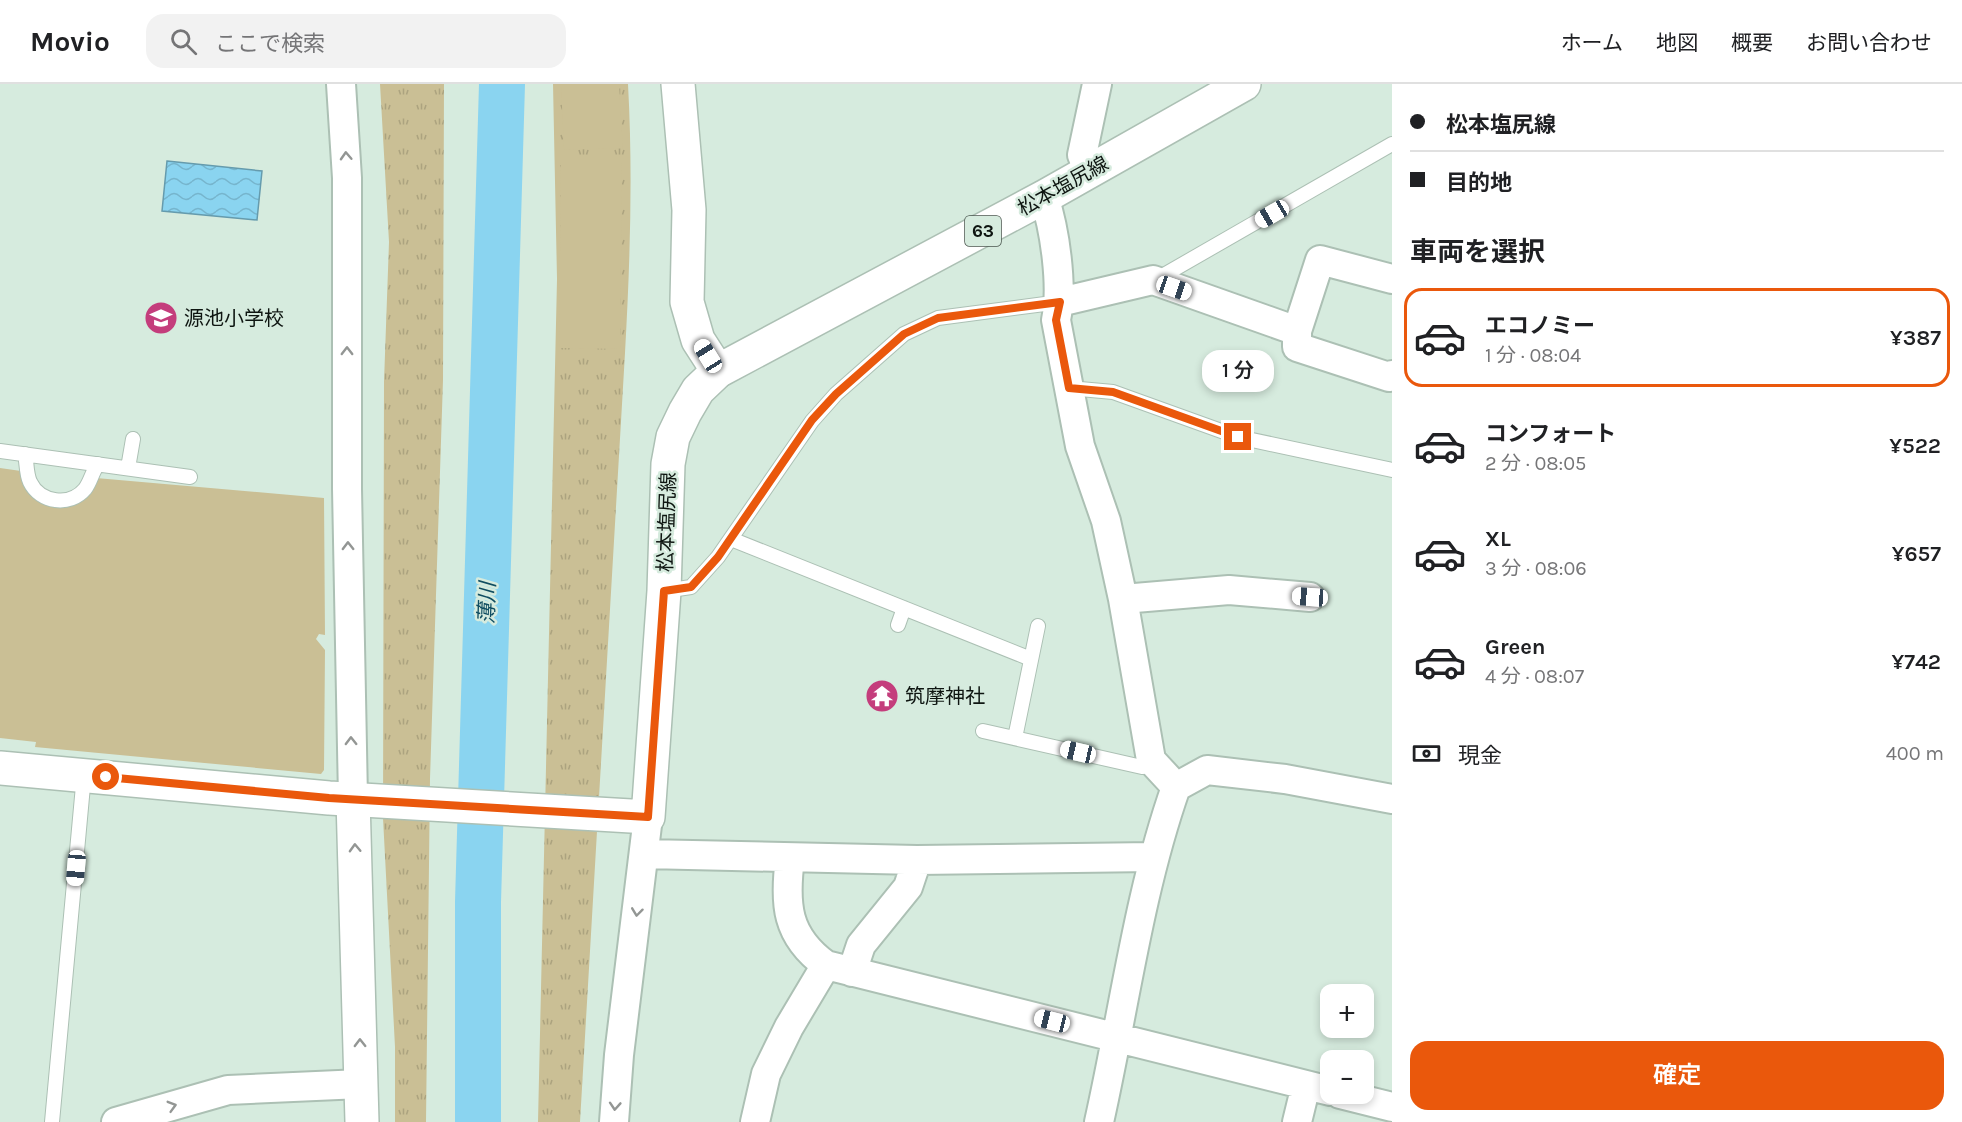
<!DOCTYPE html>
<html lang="ja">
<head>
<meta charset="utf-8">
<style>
	body { margin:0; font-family:Karla,"Noto Sans JP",sans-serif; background:#f2f2f2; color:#202124; height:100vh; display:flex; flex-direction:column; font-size:22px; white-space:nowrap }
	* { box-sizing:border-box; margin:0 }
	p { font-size:20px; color:#757577 }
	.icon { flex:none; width:33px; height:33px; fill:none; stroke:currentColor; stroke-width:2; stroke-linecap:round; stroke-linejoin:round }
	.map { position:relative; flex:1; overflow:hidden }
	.side { display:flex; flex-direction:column; background:#fff; width:570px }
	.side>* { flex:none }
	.banner { display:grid; align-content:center; height:132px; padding:0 18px; background:#fff }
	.fabs { position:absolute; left:1320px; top:900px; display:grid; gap:12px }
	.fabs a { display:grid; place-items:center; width:54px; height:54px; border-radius:12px; background:#fff; box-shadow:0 3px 9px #0003; font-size:30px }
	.end { position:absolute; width:27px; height:27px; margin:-14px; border:8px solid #ea580c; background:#fff; box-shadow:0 0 0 3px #fff }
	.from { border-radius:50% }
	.bubble { position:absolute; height:42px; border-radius:18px; background:#fff; box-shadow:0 3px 9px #0003; font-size:20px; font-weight:600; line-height:42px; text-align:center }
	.car { position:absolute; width:18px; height:36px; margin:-18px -9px; border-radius:8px; box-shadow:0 0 4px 2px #0007; background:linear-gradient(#fff 24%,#345 0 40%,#fff 0 76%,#345 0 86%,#fff 0) }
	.banner b { display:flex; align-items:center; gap:21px; height:57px; font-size:22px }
	.banner b+b { border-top:2px solid #e0e0e0 }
	.banner i { width:15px; height:15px; background:#202124 }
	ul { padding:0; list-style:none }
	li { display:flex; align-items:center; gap:18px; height:99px; margin:0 12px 9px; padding:0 6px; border:3px solid transparent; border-radius:18px }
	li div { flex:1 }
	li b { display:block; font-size:22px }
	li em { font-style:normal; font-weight:600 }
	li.selected { border-color:#ea580c }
	li>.icon { width:54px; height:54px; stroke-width:1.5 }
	h2 { padding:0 18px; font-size:27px; line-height:72px }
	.pay { display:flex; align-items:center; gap:15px; height:66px; padding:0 18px; font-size:22px }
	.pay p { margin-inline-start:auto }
	.cta { display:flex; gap:12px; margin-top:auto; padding:12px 18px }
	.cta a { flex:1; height:69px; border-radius:18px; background:#ea580c; color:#fff; font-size:24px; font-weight:600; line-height:69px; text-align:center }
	header { display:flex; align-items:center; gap:36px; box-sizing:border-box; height:84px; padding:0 30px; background:#fff; border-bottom:2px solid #e0e0e0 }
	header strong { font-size:28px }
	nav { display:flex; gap:33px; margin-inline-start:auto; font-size:21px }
	.search { width:420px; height:54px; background:#f2f2f2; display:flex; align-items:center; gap:15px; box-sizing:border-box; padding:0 21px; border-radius:18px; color:#757577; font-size:22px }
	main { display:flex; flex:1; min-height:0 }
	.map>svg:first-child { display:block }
	.park { fill:url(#park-tufts) }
	.pitch { fill:#cabf95 }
	.water { fill:url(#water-waves); stroke:#659bad; stroke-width:1.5 }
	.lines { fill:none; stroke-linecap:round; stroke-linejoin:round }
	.river { stroke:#8ad4f0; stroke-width:46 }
	.lane-casing { stroke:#acc0b4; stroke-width:16 }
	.street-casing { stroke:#acc0b4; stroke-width:32 }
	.secondary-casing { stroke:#acc0b4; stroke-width:36 }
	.primary-casing { stroke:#acc0b4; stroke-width:36 }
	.lane { stroke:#fff; stroke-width:14 }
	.street { stroke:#fff; stroke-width:28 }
	.secondary { stroke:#fff; stroke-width:33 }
	.primary { stroke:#fff; stroke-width:33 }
	.oneway { stroke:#939694 }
	.route { stroke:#ea580c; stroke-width:8 }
	.labels { text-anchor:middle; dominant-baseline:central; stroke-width:5; stroke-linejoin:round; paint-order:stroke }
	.shield { fill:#d6ebde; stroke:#4a554e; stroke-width:1.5 }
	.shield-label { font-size:18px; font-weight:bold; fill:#0e1511 }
	.street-label { font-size:20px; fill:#0e1511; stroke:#d6ebde }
	.poi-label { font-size:20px; fill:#0e1511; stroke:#d6ebde; text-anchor:start }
	.water-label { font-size:21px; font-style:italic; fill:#0f4d61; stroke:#d6ebde }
</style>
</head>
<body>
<header>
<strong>Movio</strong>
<div class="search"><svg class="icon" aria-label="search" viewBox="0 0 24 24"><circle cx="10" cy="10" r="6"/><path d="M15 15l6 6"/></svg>ここで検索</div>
<nav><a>ホーム</a><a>地図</a><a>概要</a><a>お問い合わせ</a></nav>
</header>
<main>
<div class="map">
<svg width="1392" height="1038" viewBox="0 0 1392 1038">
	<defs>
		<pattern id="park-tufts" width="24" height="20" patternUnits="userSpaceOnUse" patternTransform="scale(1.5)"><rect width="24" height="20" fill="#cabf95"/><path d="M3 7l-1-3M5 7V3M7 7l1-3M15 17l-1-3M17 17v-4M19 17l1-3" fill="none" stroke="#aca37f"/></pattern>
		<pattern id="water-waves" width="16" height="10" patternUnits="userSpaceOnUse" patternTransform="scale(1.5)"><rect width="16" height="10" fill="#8ad4f0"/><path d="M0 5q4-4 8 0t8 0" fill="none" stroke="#76b5cd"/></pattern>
	</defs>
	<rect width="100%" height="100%" fill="#d6ebde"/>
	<path class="park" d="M380 0H444L443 296 430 695 426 1038H395V963L383 734 384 298 389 158Z
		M553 0H628C633 90 630 179 625 269L580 1038H538L557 195Z"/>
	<path class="pitch" d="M561 0H619L623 64 564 66Z
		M561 78H622L620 265 559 264Z
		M0 384 21 387 54 420 96 394 324 414 325 551 319 550 316 555 325 566 324 686 321 690 35 663 36 658 0 654Z"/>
	<path class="water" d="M167 77 262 87 257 136 162 127Z"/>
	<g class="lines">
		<path class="river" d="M478 1038V818L502 0"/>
		<defs>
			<path id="lane" d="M1157 195 1392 60
				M1069 304 1113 308 1238 353 1392 386
				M0 367 190 393
				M25 370C27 379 26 389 30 398 40 419 70 423 85 405 91 397 92 388 98 380
				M128 384 133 355
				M731 455 1031 575
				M664 507 691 503 718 473 812 337 836 310 904 250 938 234 1060 218
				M898 541 904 524
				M983 647 1142 683 1155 681
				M1015 654 1038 542
				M52 1038 84 691"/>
			<path id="street" d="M341 0 347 94V405L353 715
				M1089 88 1082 71 1097 0
				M1044 113C1055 146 1063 202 1056 236L1080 362 1106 437 1123 515 1151 676 1176 703
				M1060 218 1153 196 1297 247 1320 176 1392 195
				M1297 247V263L1389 293 1392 291
				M1123 515 1229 506 1310 513
				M645 770 917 776 1153 773
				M790 774C784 820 786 852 826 881L1330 1007
				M852 888 861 861 908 803 917 776
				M1340 1010 1392 1023
				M116 1038 228 1006 361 1000
				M614 1038 619 971 648 733
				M755 1038 766 990 789 943 826 881
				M1099 1038C1124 927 1138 811 1176 703L1207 686 1285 695 1392 715
				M1297 1038 1306 1001"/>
			<path id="secondary" d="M678 0 689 126 687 218 698 256 718 287
				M353 715 362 1038"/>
			<path id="primary" d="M0 684 329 714 648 733 664 507 668 380 673 353 685 328 698 306 718 287 1044 113 1244 0"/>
		</defs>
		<use href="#lane" class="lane-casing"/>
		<use href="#street" class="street-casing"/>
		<use href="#secondary" class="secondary-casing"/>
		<use href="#primary" class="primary-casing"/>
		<use href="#lane" class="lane"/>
		<use href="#street" class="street"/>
		<use href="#secondary" class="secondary"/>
		<use href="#primary" class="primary"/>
	</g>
	<defs><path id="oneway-chevron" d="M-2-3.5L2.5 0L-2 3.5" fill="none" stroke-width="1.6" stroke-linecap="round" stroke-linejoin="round" transform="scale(1.5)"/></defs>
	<g class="oneway">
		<use href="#oneway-chevron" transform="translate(346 72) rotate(-93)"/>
		<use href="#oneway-chevron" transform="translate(347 267) rotate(-90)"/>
		<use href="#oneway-chevron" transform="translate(348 462) rotate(-91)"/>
		<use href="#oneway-chevron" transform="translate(351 657) rotate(-91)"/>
		<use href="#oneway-chevron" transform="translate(355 764) rotate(-92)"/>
		<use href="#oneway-chevron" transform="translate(637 828) rotate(97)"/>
		<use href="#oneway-chevron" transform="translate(360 959) rotate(-91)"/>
		<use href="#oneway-chevron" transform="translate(172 1022) rotate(-16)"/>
		<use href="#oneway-chevron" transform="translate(615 1022) rotate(94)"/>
	</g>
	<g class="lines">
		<path class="route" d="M106 693 329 714 648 733 664 507 691 503 718 473 812 336 836 310 904 250 938 234 1060 218 1056 236 1069 304 1113 308 1238 353"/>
	</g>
	<defs>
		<symbol id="school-disc" viewBox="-11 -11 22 22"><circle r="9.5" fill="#c43d7c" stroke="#d6ebde"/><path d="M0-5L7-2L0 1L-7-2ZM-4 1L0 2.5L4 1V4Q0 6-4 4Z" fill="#fff"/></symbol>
		<symbol id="temple-disc" viewBox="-11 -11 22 22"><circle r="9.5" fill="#c43d7c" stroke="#d6ebde"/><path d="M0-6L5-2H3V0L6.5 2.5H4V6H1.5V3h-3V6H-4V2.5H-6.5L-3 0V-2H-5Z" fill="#fff"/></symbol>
	</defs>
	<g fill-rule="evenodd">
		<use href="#school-disc" x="142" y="215" width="38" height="38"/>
		<use href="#temple-disc" x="863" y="593" width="38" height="38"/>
	</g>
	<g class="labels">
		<rect class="shield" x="965" y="132" width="36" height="30" rx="4.5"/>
		<g class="shield-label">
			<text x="983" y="147">63</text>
		</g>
		<g class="street-label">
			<text transform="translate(1063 102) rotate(-29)">松本塩尻線</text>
			<text transform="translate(667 438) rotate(-88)">松本塩尻線</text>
		</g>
		<g class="poi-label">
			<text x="184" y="234">源池小学校</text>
			<text x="905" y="612">筑摩神社</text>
		</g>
		<g class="water-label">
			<text transform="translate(487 519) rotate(-88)">薄川</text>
		</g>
	</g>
</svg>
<div class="fabs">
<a>+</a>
<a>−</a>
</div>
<i class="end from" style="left:106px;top:693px"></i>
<i class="end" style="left:1238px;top:353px"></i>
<div class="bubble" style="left:1202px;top:266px;width:72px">1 分</div>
<i class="car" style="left:1272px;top:130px;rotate:240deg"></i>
<i class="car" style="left:1174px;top:204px;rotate:109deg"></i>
<i class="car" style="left:708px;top:272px;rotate:328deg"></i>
<i class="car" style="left:1310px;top:513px;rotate:274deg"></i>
<i class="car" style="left:1078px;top:668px;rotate:283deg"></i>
<i class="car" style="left:76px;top:784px;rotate:185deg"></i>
<i class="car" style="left:1052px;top:937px;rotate:284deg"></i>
</div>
<section class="side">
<div class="banner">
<b><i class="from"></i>松本塩尻線</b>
<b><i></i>目的地</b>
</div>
<h2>車両を選択</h2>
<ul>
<li class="selected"><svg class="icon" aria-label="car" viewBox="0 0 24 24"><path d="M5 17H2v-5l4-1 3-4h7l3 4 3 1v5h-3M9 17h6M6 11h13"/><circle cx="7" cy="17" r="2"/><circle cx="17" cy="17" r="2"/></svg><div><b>エコノミー</b><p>1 分 · 08:04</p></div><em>¥387</em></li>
<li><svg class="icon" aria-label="car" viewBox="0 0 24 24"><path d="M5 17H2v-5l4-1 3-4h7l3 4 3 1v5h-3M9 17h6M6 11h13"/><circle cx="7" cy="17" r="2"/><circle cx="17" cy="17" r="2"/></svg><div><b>コンフォート</b><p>2 分 · 08:05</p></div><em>¥522</em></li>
<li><svg class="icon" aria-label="car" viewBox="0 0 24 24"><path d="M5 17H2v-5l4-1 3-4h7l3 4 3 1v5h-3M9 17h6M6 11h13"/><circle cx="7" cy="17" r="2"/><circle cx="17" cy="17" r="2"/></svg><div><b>XL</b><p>3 分 · 08:06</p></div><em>¥657</em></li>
<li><svg class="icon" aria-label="car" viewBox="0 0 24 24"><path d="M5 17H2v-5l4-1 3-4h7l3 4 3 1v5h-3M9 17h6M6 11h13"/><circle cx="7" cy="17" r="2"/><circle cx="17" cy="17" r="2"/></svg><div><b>Green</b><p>4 分 · 08:07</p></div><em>¥742</em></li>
</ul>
<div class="pay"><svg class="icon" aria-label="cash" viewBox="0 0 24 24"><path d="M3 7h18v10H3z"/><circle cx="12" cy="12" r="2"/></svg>現金<p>400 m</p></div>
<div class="cta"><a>確定</a></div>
</section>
</main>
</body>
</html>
